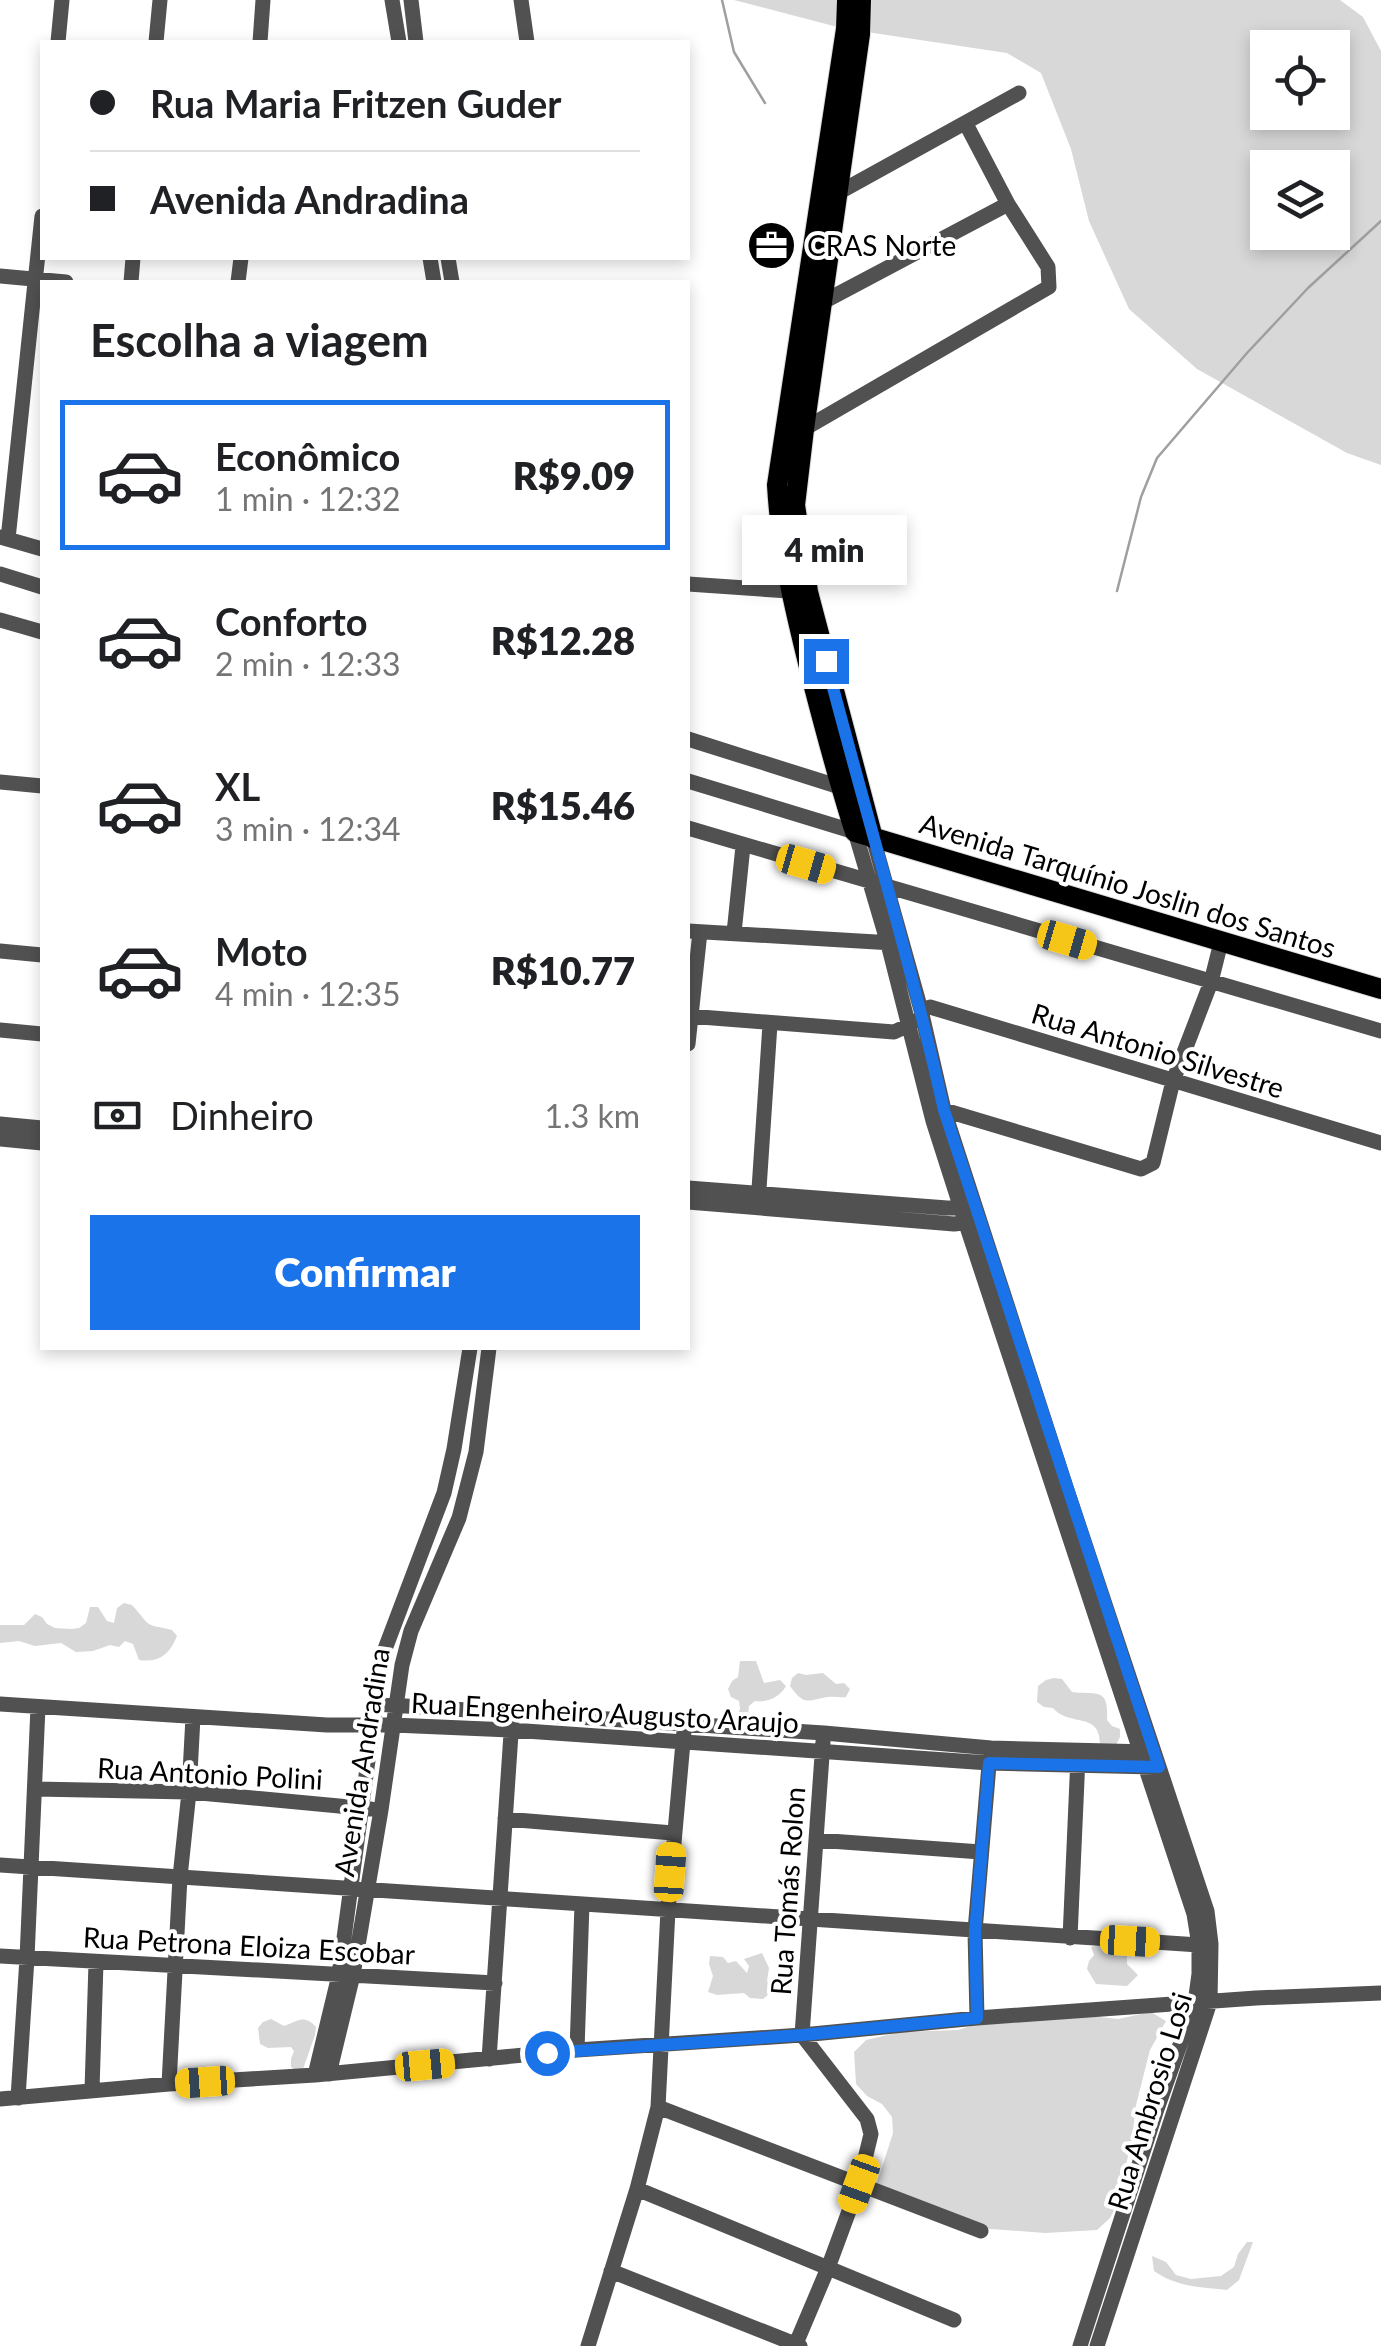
<!DOCTYPE html>
<html lang="pt">
<head>
<meta charset="utf-8">
<style>
	body { margin:0; font-family:Lato,sans-serif; background:#f2f2f2; color:#202124; height:100vh; display:flex; flex-direction:column; font-size:38px; white-space:nowrap }
	* { box-sizing:border-box; margin:0 }
	p { font-size:32px; color:#757577 }
	.icon { flex:none; width:55px; height:55px; fill:none; stroke:currentColor; stroke-width:2; stroke-linecap:round; stroke-linejoin:round }
	.map { position:relative; flex:1; overflow:hidden }
	.drawer { position:absolute; left:40px; top:280px; width:650px; height:1070px; display:flex; flex-direction:column; background:#fff; border-radius:0px; box-shadow:0 5px 15px #0003 }
	.drawer>* { flex:none }
	.banner { position:absolute; left:40px; top:40px; width:650px; height:220px; border-radius:0px; box-shadow:0 5px 15px #0003; display:grid; align-content:center; height:220px; padding:0 50px; background:#fff }
	.fabs { position:absolute; left:1250px; top:30px; display:grid; gap:20px }
	.fabs a { display:grid; place-items:center; width:100px; height:100px; border-radius:0px; background:#fff; box-shadow:0 5px 15px #0003; font-size:50px }
	.end { position:absolute; width:45px; height:45px; margin:-22px; border:12px solid #1a73e8; background:#fff; box-shadow:0 0 0 5px #fff }
	.from { border-radius:50% }
	.bubble { position:absolute; height:70px; border-radius:0px; background:#fff; box-shadow:0 5px 15px #0003; font-size:32px; font-weight:800; line-height:70px; text-align:center }
	.car { position:absolute; width:30px; height:60px; margin:-30px -15px; border-radius:12px; box-shadow:0 0 8px 2px #0007; background:linear-gradient(#f5c518 24%,#345 0 40%,#f5c518 0 76%,#345 0 86%,#f5c518 0) }
	.banner b { display:flex; align-items:center; gap:35px; height:95px; font-size:38px }
	.banner b+b { border-top:2px solid #e0e0e0 }
	.banner i { width:25px; height:25px; background:#202124 }
	ul { padding:0; list-style:none }
	li { display:flex; align-items:center; gap:30px; height:150px; margin:0 20px 15px; padding:0 30px; border:5px solid transparent; border-radius:0px }
	li div { flex:1 }
	li b { display:block; font-size:38px }
	li em { font-style:normal; font-weight:800 }
	li.selected { border-color:#1a73e8 }
	li>.icon { width:90px; height:90px; stroke-width:1.5 }
	h2 { padding:0 50px; font-size:45px; line-height:120px }
	.pay { display:flex; align-items:center; gap:25px; height:110px; padding:0 50px; font-size:38px }
	.pay p { margin-inline-start:auto }
	.cta { display:flex; gap:20px; margin-top:auto; padding:20px 50px }
	.cta a { flex:1; height:115px; border-radius:0px; background:#1a73e8; color:#fff; font-size:40px; font-weight:800; line-height:115px; text-align:center }
	.map>svg:first-child { display:block }
	.green { fill:#d8d8d8; fill-rule:evenodd }
	.lines { fill:none; stroke-linecap:round; stroke-linejoin:round }
	.stream { stroke:#9f9f9f; stroke-width:2.5 }
	.major-casing { stroke:#dbdbdb; stroke-width:22 }
	.minor { stroke:#515151; stroke-width:15 }
	.major { stroke:#000; stroke-width:20 }
	.route { stroke:#1a73e8; stroke-width:12 }
	.labels { text-anchor:middle; dominant-baseline:central; stroke-width:8; stroke-linejoin:round; paint-order:stroke }
	.poi-label { font-size:28px; fill:#000; stroke:#fff; text-anchor:start }
	.street-label { font-size:28px; fill:#000; stroke:#fff }
</style>
</head>
<body>
<div class="map">
<svg width="1381" height="2346" viewBox="0 0 1381 2346">
	<rect width="100%" height="100%" fill="#fff"/>
	<path class="green" d="M734 0H846L845 29Z
		M861 0H1340L1363 17 1381 51V465L1347 453 1197 369 1129 309 1089 221 1071 149 1041 73 1007 53 860 31ZM1268 48H1332V112H1268ZM1268 168H1332V232H1268Z
		M124 1603 132 1605C153 1628 141 1623 172 1630L177 1636C170 1654 159 1663 139 1660L133 1644 125 1641 119 1647 110 1645 93 1651 76 1652 61 1643 35 1646 19 1641 0 1643V1625H24L35 1614 42 1617 47 1624 55 1628 71 1629 79 1628 86 1623 90 1607H98L107 1621 114 1623 117 1608Z
		M740 1661H756L764 1683 780 1680 786 1686C780 1697 767 1703 755 1701L749 1706 748 1714 743 1721 737 1716 740 1709 739 1701 731 1697 728 1689 732 1681 738 1677Z
		M798 1673 806 1675 823 1673 836 1684 844 1683 850 1689 846 1697C840 1698 834 1696 828 1697 808 1700 805 1707 790 1686L792 1678Z
		M1054 1678 1062 1679 1072 1692C1097 1695 1109 1687 1107 1720L1112 1726 1120 1729V1737L1116 1745 1100 1746C1101 1710 1070 1728 1053 1708L1044 1707 1037 1702 1038 1686 1046 1680Z
		M1102 1944 1127 1947V1964L1138 1975 1127 1986 1096 1984 1087 1969 1089 1961 1094 1955 1091 1947Z
		M762 1953 769 1968 767 1981 771 1986 769 1994 763 1999 750 1998 744 1993 717 1995 708 1992 713 1976 709 1964 710 1956 723 1957 728 1963 736 1961 747 1973 749 1966 744 1959Z
		M1151 2012 1166 2021 1150 2050 1136 2105 1132 2139 1117 2204 1110 2218 1097 2230 1045 2233 978 2228 877 2183 893 2133 892 2117 882 2104 867 2096 856 2084 854 2052 866 2040 900 2032 958 2030 977 2024 1064 2013 1118 2019Z
		M271 2019 284 2026C296 2022 304 2013 316 2027L315 2035 303 2069 295 2070 291 2067V2059L294 2051 291 2047 268 2048 260 2044 258 2028 263 2022Z
		M1247 2242H1253L1239 2280 1227 2290C1201 2287 1176 2287 1154 2271L1152 2256 1166 2262 1176 2275 1191 2279 1221 2276 1234 2267 1238 2254Z"/>
	<g class="lines">
		<path class="stream" d="M722 0 734 52 765 103
			M1117 591 1141 497 1157 458 1247 353 1308 288 1381 221"/>
		<defs>
			<path id="major" d="M847 0 846 29 777 485C781 555 796 615 813 683 826 733 839 783 855 832L1381 989
				M861 0 860 34 804 429 795 505 808 592 873 838"/>
		</defs>
		<use href="#major" class="major-casing"/>
		<path class="minor" d="M392 0 399 42
			M411 0 416 42
			M521 0 527 42
			M58 42 62 0
			M156 42 160 0
			M260 42 263 0
			M838 193 1019 93
			M430 258 434 282
			M448 258 452 282
			M0 276 66 282
			M131 282 133 258
			M238 282 241 258
			M823 302 1008 204
			M804 429 1049 287 1048 267 1008 204 966 124
			M0 537 42 549
			M8 539 42 216
			M0 574 42 587
			M688 584 789 591
			M0 620 42 632
			M688 739 840 787
			M688 781 855 832 888 944 933 1121 966 1224 1194 1914 1199 1945V1974L1195 2003 1157 2109 1080 2346
			M0 782 42 786
			M688 828 1381 1031
			M873 838 921 1010 944 1110 1066 1487 1207 1911 1211 1944 1210 2002 1097 2346
			M688 931 893 943
			M734 933 743 846
			M0 951 42 955
			M921 1010 930 1007 1381 1143
			M688 1016 894 1032 909 1025 913 1021
			M0 1030 42 1034
			M688 1044 700 932
			M944 1110 1141 1169 1153 1163 1173 1081 1211 982 1221 942
			M0 1124 42 1128
			M0 1139 42 1143
			M688 1188 947 1208 968 1207
			M688 1202 954 1224 973 1222
			M758 1204 770 1024
			M0 1704 327 1725H393L511 1730 989 1763 1154 1767
			M375 1704 824 1733 991 1748 1150 1752
			M35 1789 189 1792 371 1809
			M505 1819 673 1833
			M816 1840 981 1852
			M0 1865 1199 1945
			M1070 1938 1078 1757
			M0 1956 495 1983
			M977 2018 975 1931 990 1753
			M577 2050 582 1904
			M489 2059 512 1719
			M329 2074 353 1975 381 1810 402 1665 411 1631 459 1518 476 1452 489 1348
			M315 2075 339 1975 382 1657 444 1493 454 1449 470 1348
			M169 2084 180 1877 189 1792 193 1717
			M92 2090 96 1963
			M18 2098 27 1958 38 1707
			M0 2099 169 2084 315 2075 577 2050 802 2035 977 2018 1256 1998 1381 1993
			M658 2107 981 2231
			M637 2189 954 2320
			M611 2271 800 2346
			M588 2346 637 2189 658 2107 668 1910 684 1731
			M795 2346 828 2268 859 2184 871 2134 867 2119 802 2035 823 1742"/>
		<use href="#major" class="major"/>
	</g>
	<g class="lines">
		<path class="route" d="M547 2053 802 2035 977 2018 975 1932 989 1763 1159 1767 944 1110C910 959 865 811 826 661"/>
	</g>
	<defs>
		<symbol id="office-disc" viewBox="-11 -11 22 22"><circle r="9.5" fill="#000" stroke="#fff"/><path d="M-6-3h4V-5.5h4V-3h4V5H-6ZM-1-4.5V-3h2v-1.5ZM-6 0V1H6V0Z" fill="#fff"/></symbol>
	</defs>
	<g fill-rule="evenodd">
		<use href="#office-disc" x="744" y="218" width="55" height="55"/>
	</g>
	<g class="labels">
		<g class="poi-label">
			<text x="807" y="245">CRAS Norte</text>
		</g>
		<g class="street-label">
			<text transform="translate(1128 885) rotate(17)">Avenida Tarquínio Joslin dos Santos</text>
			<text transform="translate(1158 1050) rotate(17)">Rua Antonio Silvestre</text>
			<text transform="translate(605 1712) rotate(3)">Rua Engenheiro Augusto Araujo</text>
			<text transform="translate(361 1762) rotate(-81)">Avenida Andradina</text>
			<text transform="translate(210 1773) rotate(3)">Rua Antonio Polini</text>
			<text transform="translate(787 1891) rotate(-86)">Rua Tomás Rolon</text>
			<text transform="translate(249 1945) rotate(3)">Rua Petrona Eloiza Escobar</text>
			<text transform="translate(1149 2101) rotate(-73)">Rua Ambrosio Losi</text>
		</g>
	</g>
</svg>
<div class="fabs">
<a><svg class="icon" aria-label="locate" viewBox="0 0 24 24"><circle cx="12" cy="12" r="6"/><path d="M12 2v4M12 18v4M2 12h4M18 12h4"/></svg></a>
<a><svg class="icon" aria-label="layers" viewBox="0 0 24 24"><path d="M12 4l9 5-9 5-9-5zM3 14l9 5 9-5"/></svg></a>
</div>
<i class="end from" style="left:547px;top:2053px"></i>
<i class="end" style="left:826px;top:661px"></i>
<div class="bubble" style="left:742px;top:515px;width:165px">4 min</div>
<i class="car" style="left:806px;top:864px;rotate:106deg"></i>
<i class="car" style="left:1067px;top:940px;rotate:106deg"></i>
<i class="car" style="left:670px;top:1872px;rotate:4deg"></i>
<i class="car" style="left:1130px;top:1941px;rotate:93deg"></i>
<i class="car" style="left:425px;top:2065px;rotate:85deg"></i>
<i class="car" style="left:205px;top:2082px;rotate:266deg"></i>
<i class="car" style="left:859px;top:2184px;rotate:200deg"></i>
<div class="banner">
<b><i class="from"></i>Rua Maria Fritzen Guder</b>
<b><i></i>Avenida Andradina</b>
</div>
<section class="drawer">
<h2>Escolha a viagem</h2>
<ul>
<li class="selected"><svg class="icon" aria-label="car" viewBox="0 0 24 24"><path d="M5 17H2v-5l4-1 3-4h7l3 4 3 1v5h-3M9 17h6M6 11h13"/><circle cx="7" cy="17" r="2"/><circle cx="17" cy="17" r="2"/></svg><div><b>Econômico</b><p>1 min · 12:32</p></div><em>R$9.09</em></li>
<li><svg class="icon" aria-label="car" viewBox="0 0 24 24"><path d="M5 17H2v-5l4-1 3-4h7l3 4 3 1v5h-3M9 17h6M6 11h13"/><circle cx="7" cy="17" r="2"/><circle cx="17" cy="17" r="2"/></svg><div><b>Conforto</b><p>2 min · 12:33</p></div><em>R$12.28</em></li>
<li><svg class="icon" aria-label="car" viewBox="0 0 24 24"><path d="M5 17H2v-5l4-1 3-4h7l3 4 3 1v5h-3M9 17h6M6 11h13"/><circle cx="7" cy="17" r="2"/><circle cx="17" cy="17" r="2"/></svg><div><b>XL</b><p>3 min · 12:34</p></div><em>R$15.46</em></li>
<li><svg class="icon" aria-label="car" viewBox="0 0 24 24"><path d="M5 17H2v-5l4-1 3-4h7l3 4 3 1v5h-3M9 17h6M6 11h13"/><circle cx="7" cy="17" r="2"/><circle cx="17" cy="17" r="2"/></svg><div><b>Moto</b><p>4 min · 12:35</p></div><em>R$10.77</em></li>
</ul>
<div class="pay"><svg class="icon" aria-label="cash" viewBox="0 0 24 24"><path d="M3 7h18v10H3z"/><circle cx="12" cy="12" r="2"/></svg>Dinheiro<p>1.3 km</p></div>
<div class="cta"><a>Confirmar</a></div>
</section>
</div>
</body>
</html>
